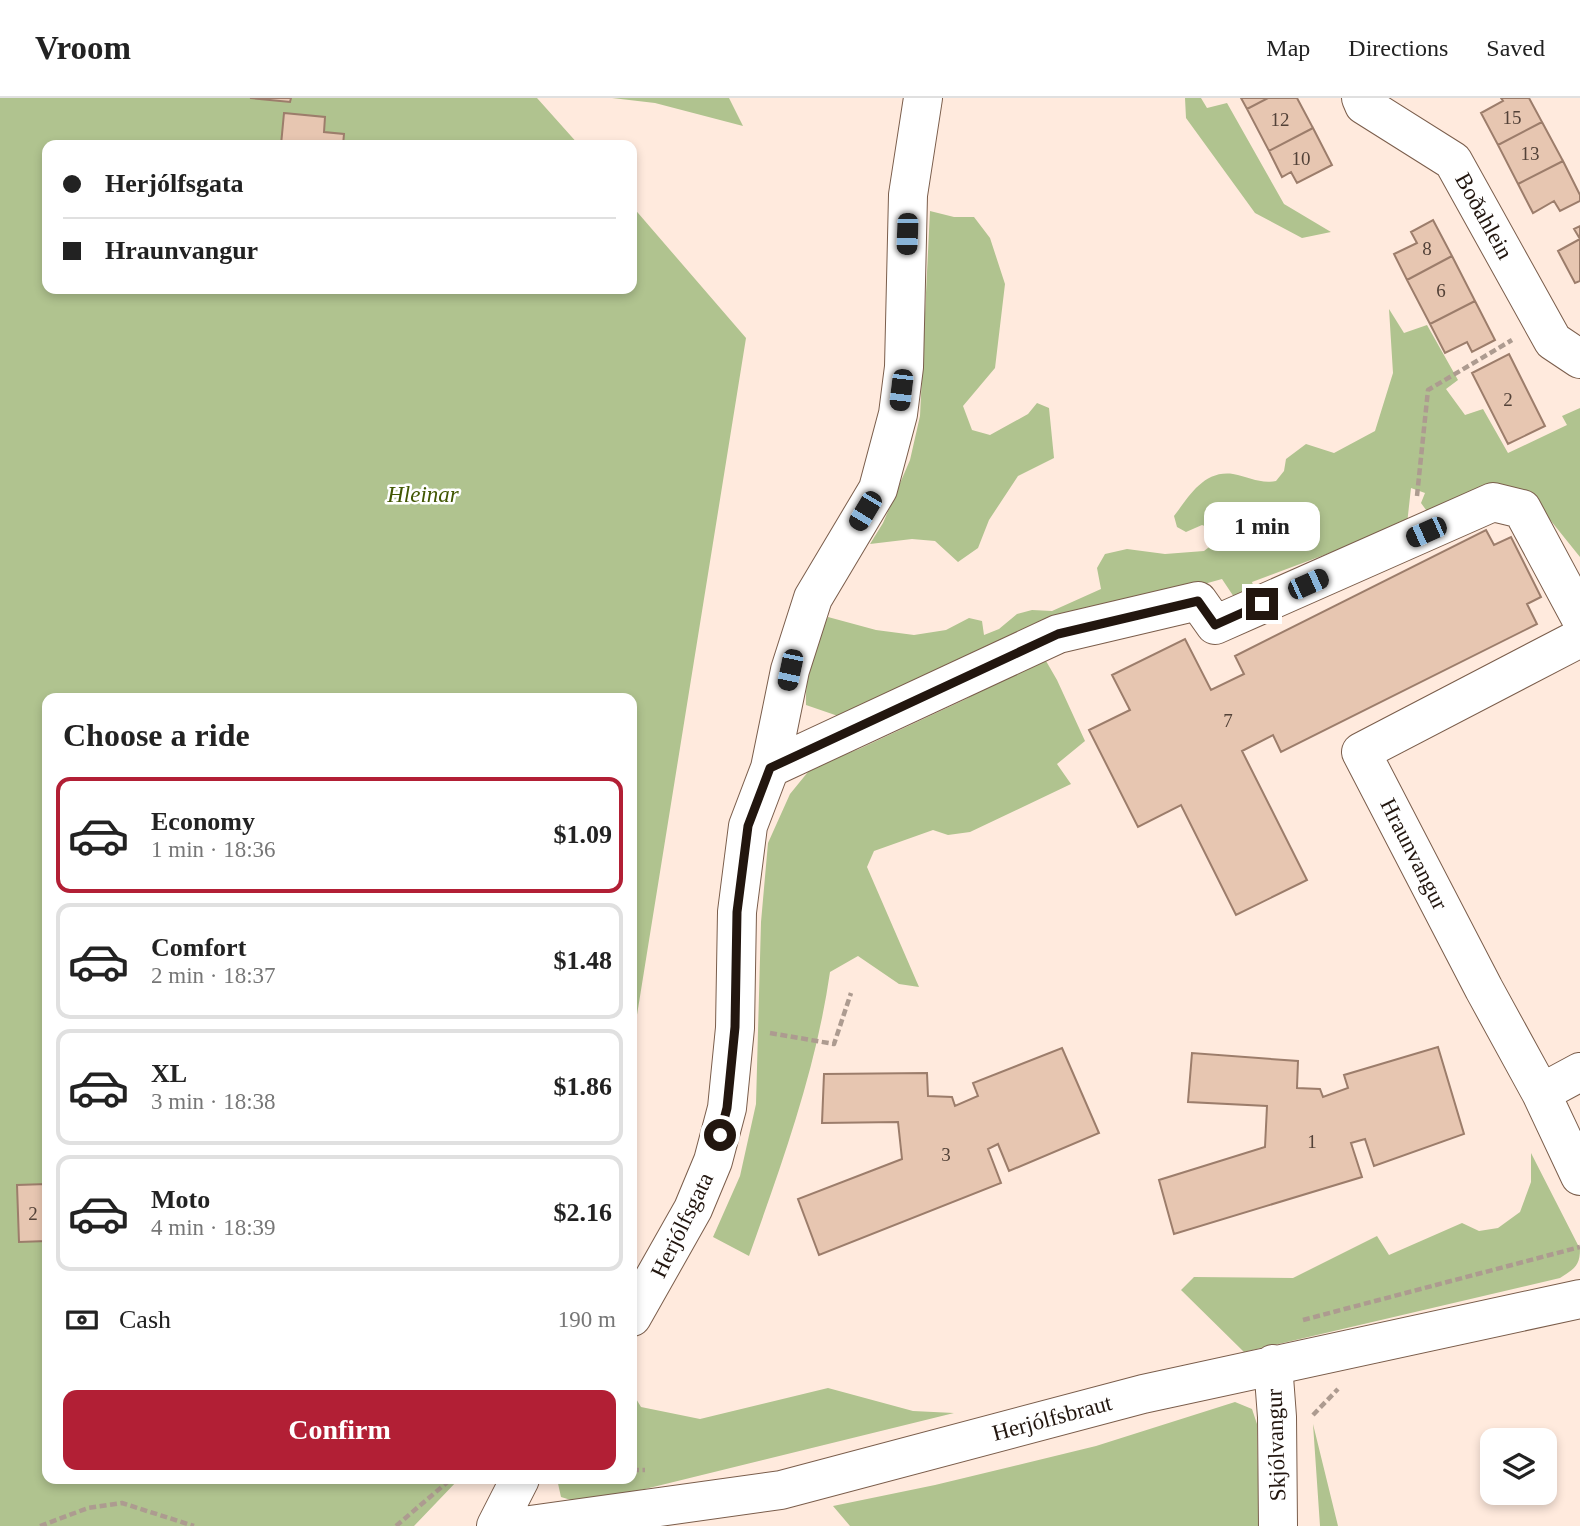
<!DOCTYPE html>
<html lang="en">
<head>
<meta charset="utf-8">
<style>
	body { margin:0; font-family:"Times New Roman",serif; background:#f6f6f6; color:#222; height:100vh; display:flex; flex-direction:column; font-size:26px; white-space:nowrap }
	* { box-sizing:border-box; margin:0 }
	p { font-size:23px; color:#767676 }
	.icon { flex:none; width:38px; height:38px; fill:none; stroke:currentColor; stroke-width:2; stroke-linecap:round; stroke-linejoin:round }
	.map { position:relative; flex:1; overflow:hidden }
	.side { position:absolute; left:42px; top:595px; width:595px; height:791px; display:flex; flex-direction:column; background:#fff; border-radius:14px; box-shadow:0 4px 10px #0003 }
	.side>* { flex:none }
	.banner { position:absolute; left:42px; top:42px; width:595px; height:154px; border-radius:14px; box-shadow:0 4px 10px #0003; display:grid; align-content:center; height:154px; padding:0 21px; background:#fff }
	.fabs { position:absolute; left:1480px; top:1330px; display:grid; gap:14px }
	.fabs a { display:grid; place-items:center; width:77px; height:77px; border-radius:14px; background:#fff; box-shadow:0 4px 10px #0003; font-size:35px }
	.end { position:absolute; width:32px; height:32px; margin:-16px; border:9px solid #22160f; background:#fff; box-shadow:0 0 0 4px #fff }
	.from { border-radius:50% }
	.bubble { position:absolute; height:49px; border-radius:14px; background:#fff; box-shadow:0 4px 10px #0003; font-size:23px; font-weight:700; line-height:49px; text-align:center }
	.car { position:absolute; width:21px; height:42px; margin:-21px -10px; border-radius:9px; box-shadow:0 0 5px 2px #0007; background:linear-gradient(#222 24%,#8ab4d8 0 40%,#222 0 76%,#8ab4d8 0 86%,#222 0) }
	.banner b { display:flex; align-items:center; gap:24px; height:66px; font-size:26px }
	.banner b+b { border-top:2px solid #e0e0e0 }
	.banner i { width:18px; height:18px; background:#222 }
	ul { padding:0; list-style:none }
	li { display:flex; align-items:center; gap:21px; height:116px; margin:0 14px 10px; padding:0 7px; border:4px solid #e0e0e0; border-radius:14px }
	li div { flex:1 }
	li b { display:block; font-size:26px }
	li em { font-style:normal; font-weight:700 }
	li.active { border-color:#b21f35 }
	li>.icon { width:63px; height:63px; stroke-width:1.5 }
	h2 { padding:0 21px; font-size:32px; line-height:84px }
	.pay { display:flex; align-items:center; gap:18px; height:77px; padding:0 21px; font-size:26px }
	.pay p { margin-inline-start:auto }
	.action { display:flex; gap:14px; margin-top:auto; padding:14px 21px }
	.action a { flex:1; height:80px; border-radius:14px; background:#b21f35; color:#fff; font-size:28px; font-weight:700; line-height:80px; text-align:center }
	header { display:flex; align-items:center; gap:42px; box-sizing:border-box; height:98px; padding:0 35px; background:#fff; border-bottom:2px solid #e0e0e0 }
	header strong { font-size:33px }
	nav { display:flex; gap:38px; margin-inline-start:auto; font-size:24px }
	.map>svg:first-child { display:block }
	.green { fill:#b0c38f }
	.building { fill:#e7c6b1; stroke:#9c7d6b; stroke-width:2 }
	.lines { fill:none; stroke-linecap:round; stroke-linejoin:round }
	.minor-casing { stroke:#7a5d4b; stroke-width:40 }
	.path { stroke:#ad9b90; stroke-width:4.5; stroke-dasharray:7 3.5; stroke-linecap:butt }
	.minor { stroke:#fff; stroke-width:38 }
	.route { stroke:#22160f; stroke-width:9 }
	.labels { text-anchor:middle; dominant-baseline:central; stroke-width:5; stroke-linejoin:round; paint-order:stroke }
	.number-label { font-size:19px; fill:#534238 }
	.street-label { font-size:23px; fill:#22160f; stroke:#fff }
	.park-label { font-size:23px; font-style:italic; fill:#415702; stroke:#fff }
</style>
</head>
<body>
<header>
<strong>Vroom</strong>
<nav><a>Map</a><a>Directions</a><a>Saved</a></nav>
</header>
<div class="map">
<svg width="1580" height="1428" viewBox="0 0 1580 1428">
	<rect width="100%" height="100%" fill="#ffeadd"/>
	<path class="green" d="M0 0H537L579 47H47V191H632V108L746 240 632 948V600H47V1381H459L414 1428H0Z
		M612 0H729L743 28 655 5Z
		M1185 0H1201L1207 10 1227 5 1284 106 1331 134 1302 140 1255 115 1186 20Z
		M930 113 954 119H974L990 140 1005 186 995 270 963 308 972 332 990 337 1028 316 1037 305 1049 310 1054 360 1018 378 989 422 978 450 958 464 935 443 912 441 870 446 883 425 910 362 920 318Z
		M1389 211 1404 235 1427 227 1458 282 1446 291 1465 317 1483 311 1508 355 1567 327 1562 318 1580 310V459L1543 413 1429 416 1421 405 1425 395 1411 390 1407 426 1252 484 1257 498 1238 505 1222 481 1064 525 838 618 806 607C806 568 811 554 828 519L876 532 914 537 946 532 969 520 982 523 984 537 999 531 1017 516 1032 512 1052 513 1101 491 1097 470 1105 456 1127 451 1165 456 1204 453 1218 442 1212 431 1202 427 1186 434 1177 429 1174 418C1189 399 1203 372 1233 376 1249 379 1260 386 1276 383L1284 373 1286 361 1306 346 1334 355 1375 333 1393 275Z
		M1042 556 1057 582 1085 643 1057 666 1071 686 970 734 948 737 933 732 874 753 867 769 919 889 899 886 858 858 830 874C816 972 782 1065 749 1158L713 1139 740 1078 756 1006 761 824 768 745 790 696 812 669 859 651 966 601Z
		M1531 1055 1580 1151C1580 1168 1574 1171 1560 1180L1244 1254 1181 1192 1194 1179 1293 1180 1377 1138 1389 1157 1462 1125 1479 1133 1498 1130 1520 1114 1531 1084Z
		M828 1290 913 1313 954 1315 584 1406 561 1399 557 1381H632V1294L641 1309 700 1321Z
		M1235 1304 1252 1311 1257 1326 1259 1428H850L833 1408 935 1387 1096 1348Z
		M1313 1326 1338 1428H1320Z"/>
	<path class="building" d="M250 0H291L290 4Z
		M1241 0H1268L1247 11Z
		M1268 0H1297L1313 30 1269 53 1247 11Z
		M1501 0H1529L1542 24 1498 47 1481 15 1503 3Z
		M284 15 325 19 324 34 344 36 343 47H281Z
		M1542 24 1563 63 1518 86 1498 47Z
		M1313 30 1332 67 1297 85 1291 74 1282 79 1269 53Z
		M1563 63 1580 97V103L1560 113 1554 103 1533 115 1518 86Z
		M1433 122 1452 158 1407 182 1394 156 1417 145 1411 134Z
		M1580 128V183L1575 185 1558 153 1580 141 1574 131Z
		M1452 158 1475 203 1430 226 1407 182Z
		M1475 203 1495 242 1472 254 1467 244 1445 255 1430 226Z
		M1509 256 1545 328 1508 346 1472 275Z
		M1486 432 1494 447 1511 439 1541 499 1527 506 1537 526 1281 654 1273 637 1242 653 1307 782 1236 817 1181 707 1138 729 1089 632 1130 612 1112 577 1185 541 1211 592 1244 576 1235 558Z
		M1438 949 1464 1036 1374 1068 1365 1041 1351 1045 1362 1079 1174 1136 1159 1082 1265 1049 1267 1008 1188 1004 1192 955 1298 963 1297 990 1320 991 1323 999 1348 990 1344 977Z
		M1062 950 1099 1035 1009 1073 998 1046 988 1051 1001 1085 819 1157 798 1101 902 1061 898 1024 822 1025 824 976 927 975 928 998 952 999 955 1008 978 998 973 985Z
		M47 1086V1143L19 1144 17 1087Z"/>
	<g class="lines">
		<defs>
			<path id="minor" d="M1361 0 1364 7 1453 63 1553 243 1580 261
				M1580 540 1361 654 1484 891 1541 995 1580 1078
				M770 670 1058 536 1198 503 1215 527 1493 404 1522 411 1580 519
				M1541 995 1580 974
				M632 1219 693 1111 713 1063 727 1010 735 930 737 814 748 728 770 670 790 572 813 500 878 391 898 316 904 269 908 97 923 0
				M1273 1266 1277 1319 1278 1428
				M496 1428 520 1381
				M523 1428 781 1392 1143 1296 1580 1201"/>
		</defs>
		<use href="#minor" class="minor-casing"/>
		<path class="path" d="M1417 398 1428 292 1512 242
			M770 935 834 946 851 895
			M1303 1222 1580 1149
			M1313 1317 1338 1291
			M632 1372H645
			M40 1428 88 1410 122 1405 194 1428
			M396 1428 451 1381"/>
		<use href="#minor" class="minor"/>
	</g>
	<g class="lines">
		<path class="route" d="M720 1037 727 1010 735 929 737 814 748 728 770 670 1058 536 1198 503 1215 527 1262 506"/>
	</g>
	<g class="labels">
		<g class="number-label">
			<text x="1512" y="19">15</text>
			<text x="1280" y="21">12</text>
			<text x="1530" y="55">13</text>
			<text x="1301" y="60">10</text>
			<text x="1427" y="150">8</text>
			<text x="1441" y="192">6</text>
			<text x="1508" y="301">2</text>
			<text x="1228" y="622">7</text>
			<text x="1312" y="1043">1</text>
			<text x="946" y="1056">3</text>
			<text x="33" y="1115">2</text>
		</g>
		<g class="street-label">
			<text transform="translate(1484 118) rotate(61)">Boðahlein</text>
			<text transform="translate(1414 756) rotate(63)">Hraunvangur</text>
			<text transform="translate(682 1127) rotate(-64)">Herjólfsgata</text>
			<text transform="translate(1052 1320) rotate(-15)">Herjólfsbraut</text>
			<text transform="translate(1276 1347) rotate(-92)">Skjólvangur</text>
		</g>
		<g class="park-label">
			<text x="423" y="396">Hleinar</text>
		</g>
	</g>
</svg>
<div class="fabs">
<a><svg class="icon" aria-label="layers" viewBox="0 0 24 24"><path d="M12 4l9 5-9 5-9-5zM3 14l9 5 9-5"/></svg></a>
</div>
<i class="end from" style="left:720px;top:1037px"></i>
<i class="end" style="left:1262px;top:506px"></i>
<div class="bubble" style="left:1204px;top:404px;width:116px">1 min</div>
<i class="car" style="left:907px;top:136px;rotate:182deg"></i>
<i class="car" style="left:901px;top:292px;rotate:187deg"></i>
<i class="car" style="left:865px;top:413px;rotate:211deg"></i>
<i class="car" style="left:1426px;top:434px;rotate:246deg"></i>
<i class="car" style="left:1308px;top:486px;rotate:66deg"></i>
<i class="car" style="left:790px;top:572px;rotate:192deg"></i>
<div class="banner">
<b><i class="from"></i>Herjólfsgata</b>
<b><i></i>Hraunvangur</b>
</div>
<section class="side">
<h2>Choose a ride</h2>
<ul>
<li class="active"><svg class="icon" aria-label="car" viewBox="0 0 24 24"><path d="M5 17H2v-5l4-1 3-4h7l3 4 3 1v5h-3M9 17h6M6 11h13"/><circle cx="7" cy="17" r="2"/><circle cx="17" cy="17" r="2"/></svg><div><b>Economy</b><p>1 min · 18:36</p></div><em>$1.09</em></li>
<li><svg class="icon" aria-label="car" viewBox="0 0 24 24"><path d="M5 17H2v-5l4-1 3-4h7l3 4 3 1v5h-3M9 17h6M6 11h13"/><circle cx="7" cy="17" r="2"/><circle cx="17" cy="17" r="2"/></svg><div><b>Comfort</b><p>2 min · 18:37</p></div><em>$1.48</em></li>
<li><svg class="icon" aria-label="car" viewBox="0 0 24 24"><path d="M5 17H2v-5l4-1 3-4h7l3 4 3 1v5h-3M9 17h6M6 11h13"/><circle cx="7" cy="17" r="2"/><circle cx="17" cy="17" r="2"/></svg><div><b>XL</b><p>3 min · 18:38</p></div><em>$1.86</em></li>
<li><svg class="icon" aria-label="car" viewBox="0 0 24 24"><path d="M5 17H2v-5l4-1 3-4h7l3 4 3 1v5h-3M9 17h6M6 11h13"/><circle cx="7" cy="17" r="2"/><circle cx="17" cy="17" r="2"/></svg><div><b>Moto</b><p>4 min · 18:39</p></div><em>$2.16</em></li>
</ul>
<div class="pay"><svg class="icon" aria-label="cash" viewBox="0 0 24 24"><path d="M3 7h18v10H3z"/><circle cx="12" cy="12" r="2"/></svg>Cash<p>190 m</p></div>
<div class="action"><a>Confirm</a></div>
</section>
</div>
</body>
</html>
